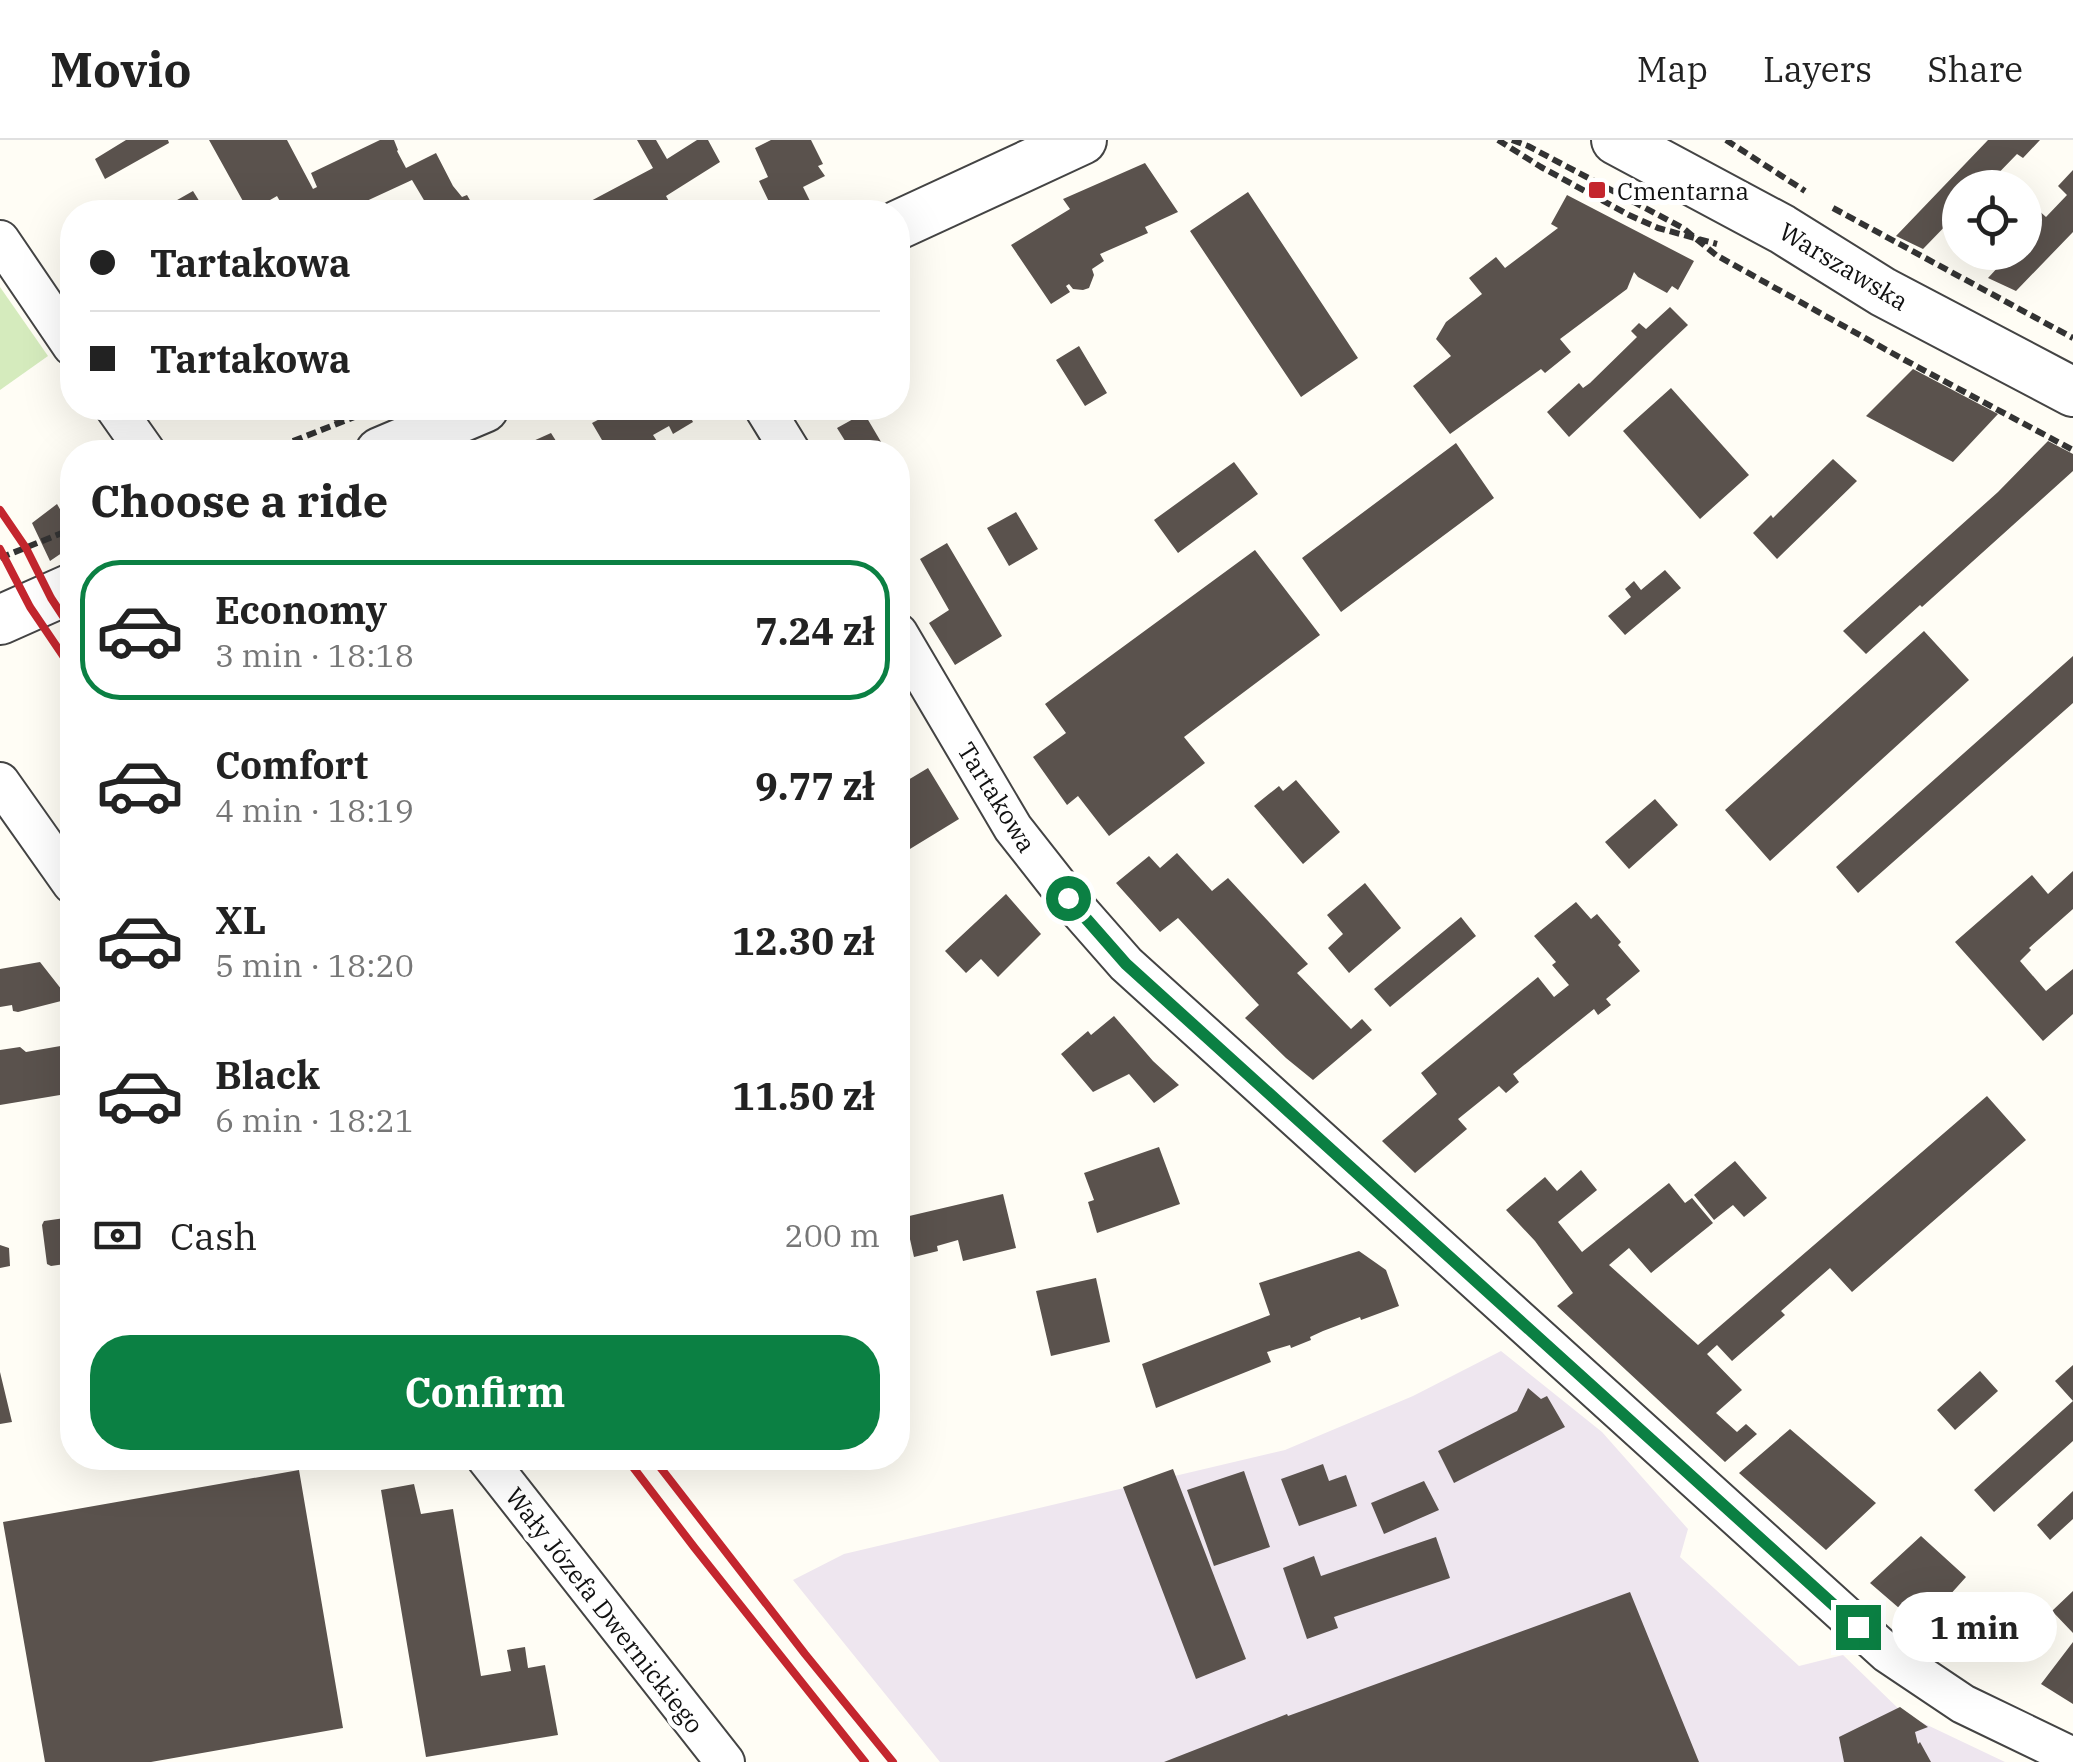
<!DOCTYPE html>
<html lang="en">
<head>
<meta charset="utf-8">
<style>
	body { margin:0; font-family:"IBM Plex Serif",serif; background:#f2f2f2; color:#222; height:100vh; display:flex; flex-direction:column; font-size:38px; white-space:nowrap }
	* { box-sizing:border-box; margin:0 }
	p { font-size:32px; color:#767676 }
	.icon { flex:none; width:55px; height:55px; fill:none; stroke:currentColor; stroke-width:2; stroke-linecap:round; stroke-linejoin:round }
	.map { position:relative; flex:1; overflow:hidden }
	.side { position:absolute; left:60px; top:300px; width:850px; height:1030px; display:flex; flex-direction:column; background:#fff; border-radius:40px; box-shadow:0 10px 40px #0002 }
	.side>* { flex:none }
	.top-card { position:absolute; left:60px; top:60px; width:850px; height:220px; border-radius:40px; box-shadow:0 10px 40px #0002; display:grid; align-content:center; height:220px; padding:0 30px; background:#fff }
	.tools { position:absolute; left:1942px; top:30px; display:grid; gap:20px }
	.tools a { display:grid; place-items:center; width:100px; height:100px; border-radius:50%; background:#fff; box-shadow:0 10px 40px #0002; font-size:50px }
	.end { position:absolute; width:45px; height:45px; margin:-22px; border:12px solid #0b8043; background:#fff; box-shadow:0 0 0 5px #fff }
	.from { border-radius:50% }
	.bubble { position:absolute; height:70px; border-radius:35px; background:#fff; box-shadow:0 10px 40px #0002; font-size:32px; font-weight:700; line-height:70px; text-align:center }
	.top-card b { display:flex; align-items:center; gap:35px; height:95px; font-size:38px }
	.top-card b+b { border-top:2px solid #e0e0e0 }
	.top-card i { width:25px; height:25px; background:#222 }
	ul { padding:0; list-style:none }
	li { display:flex; align-items:center; gap:30px; height:140px; margin:0 20px 15px; padding:0 10px; border:5px solid transparent; border-radius:40px }
	li div { flex:1 }
	li b { display:block; font-size:38px }
	li em { font-style:normal; font-weight:700 }
	li.current { border-color:#0b8043 }
	li>.icon { width:90px; height:90px; stroke-width:1.5 }
	h2 { padding:0 30px; font-size:45px; line-height:120px }
	.pay { display:flex; align-items:center; gap:25px; height:110px; padding:0 30px; font-size:38px }
	.pay p { margin-inline-start:auto }
	.primary-button { display:flex; gap:20px; margin-top:auto; padding:20px 30px }
	.primary-button a { flex:1; height:115px; border-radius:40px; background:#0b8043; color:#fff; font-size:40px; font-weight:700; line-height:115px; text-align:center }
	header { display:flex; align-items:center; gap:60px; box-sizing:border-box; height:140px; padding:0 50px; background:#fff; border-bottom:2px solid #e0e0e0 }
	header strong { font-size:48px }
	nav { display:flex; gap:55px; margin-inline-start:auto; font-size:35px }
	.map>svg:first-child { display:block }
	.industrial { fill:#eee6ef }
	.green { fill:#d5ebbd }
	.building { fill:#5a524d }
	.lines { fill:none; stroke-linecap:round; stroke-linejoin:round }
	.minor-casing { stroke:#444; stroke-width:42 }
	.tertiary-casing { stroke:#444; stroke-width:52 }
	.path { stroke:#333; stroke-width:6; stroke-dasharray:10 5; stroke-linecap:butt }
	.minor { stroke:#fff; stroke-width:38 }
	.tertiary { stroke:#fff; stroke-width:48 }
	.rail { stroke:#c4262e; stroke-width:8 }
	.route { stroke:#0b8043; stroke-width:12 }
	.poi-dot { fill:#c4262e; stroke:#fff; stroke-width:4 }
	.labels { text-anchor:middle; dominant-baseline:central; stroke-width:10; stroke-linejoin:round; paint-order:stroke }
	.poi-label { font-size:25px; fill:#111; stroke:#fff; text-anchor:start }
	.street-label { font-size:25px; fill:#111; stroke:#fff }
</style>
</head>
<body>
<header>
<strong>Movio</strong>
<nav><a>Map</a><a>Layers</a><a>Share</a></nav>
</header>
<div class="map">
<svg width="2073" height="1622" viewBox="0 0 2073 1622">
	<rect width="100%" height="100%" fill="#fffdf5"/>
	<path class="industrial" d="M1501 1211 1602 1292 1688 1389 1680 1417 1799 1526 1843 1515 1904 1574 2005 1622H940L793 1440 844 1414 1285 1310 1413 1256Z"/>
	<path class="green" d="M0 147 48 216 0 250Z"/>
	<path class="building" d="M126 0H168L169 3 105 39 95 19Z
		M209 0H287L313 49 317 47 311 33 380 0H394L398 10 397 11 406 28 436 13 453 46 462 57 467 55 471 62 466 65 470 72H431L412 40 360 64 364 72H286L277 56 249 72Z
		M637 0H656L667 19 697 0H708L720 22 666 56 675 72H570L653 28Z
		M771 0H811L823 24 818 26 825 36 803 47 814 69 806 72H784L780 64 772 68 759 41 768 37 755 8Z
		M1988 0H2040L2023 18 2017 14 1984 48H1960V66L1954 67V77L1923 109 1896 96Z
		M1145 23 1178 72 1145 87 1148 93 1100 114 1104 121 1092 129 1094 135 1089 148 1083 150 1073 149 1069 144 1066 146 1070 152 1051 164 1011 105 1070 69 1063 59Z
		M2073 30V92L2016 151 1988 138 2012 112H2025V79L2036 68 2046 77 2067 55 2058 46Z
		M193 51 206 72H156Z
		M1248 52 1358 218 1301 257 1190 91Z
		M1567 55 1694 121 1678 150 1672 146 1667 153 1638 137 1634 132 1627 149 1560 199 1571 212 1545 233 1541 229 1450 294 1413 246 1451 216 1436 199 1446 182 1482 154 1469 138 1496 117 1505 128 1558 88 1551 84Z
		M1670 167 1688 185 1569 297 1547 272 1579 243 1583 248 1590 243 1637 197 1631 191 1639 183 1646 189Z
		M1079 206 1107 253 1085 266 1056 220Z
		M1913 229 1998 274 1953 322 1866 276Z
		M1671 248 1749 335 1700 379 1623 291Z
		M326 268H373L336 284Z
		M611 268H686L693 282 673 294 669 286 653 295 664 312H635L628 302 609 312 592 283 611 273 609 269Z
		M864 273 887 312H852L837 288Z
		M551 293 563 312H506L522 306Z
		M2048 301 2073 314V331L1922 467 1920 465 1866 514 1843 491 1998 352Z
		M1456 303 1494 358 1341 472 1302 418Z
		M1833 319 1857 341 1777 419 1753 393 1771 375 1773 378Z
		M1234 322 1258 354 1178 413 1154 380Z
		M57 364 72 390V406L50 421 32 383Z
		M1016 372 1038 409 1009 426 987 388Z
		M947 403 1002 496 955 525 929 483 949 470 920 419Z
		M1255 410 1320 495 1184 597 1205 623 1109 696 1078 656 1067 665 1033 617 1066 593 1045 564Z
		M1665 430 1681 448 1625 495 1608 476 1631 457 1625 449 1634 441 1641 450Z
		M1924 491 1969 540 1770 721 1725 670Z
		M2073 516V563L1858 753 1836 727Z
		M928 628 959 679 905 712 898 701V646Z
		M1296 640 1340 692 1303 724 1254 666 1279 646 1283 651Z
		M1655 659 1678 685 1629 729 1605 702Z
		M1177 713 1212 751 1228 738 1308 824 1297 833 1351 889 1362 879 1372 890 1313 940 1286 918 1245 878 1259 865 1178 778 1160 792 1116 743 1149 716 1160 728Z
		M2073 731V769L2029 808 2031 810 2020 821 2046 851 2073 829V874L2043 901 1955 802 2032 735 2048 754Z
		M1365 743 1401 788 1349 833 1328 808 1343 794 1327 775Z
		M1006 754 1041 794 998 837 981 819 966 833 945 811Z
		M1576 762 1591 779 1597 774 1621 802 1618 805 1640 831 1606 859 1611 865 1598 875 1594 869 1513 934 1519 942 1506 953 1499 946 1458 979 1467 989 1415 1033 1382 1001 1437 954 1421 933 1538 837 1554 857 1569 845 1552 825 1556 822 1534 796Z
		M1461 777 1476 796 1390 867 1374 849Z
		M40 822 69 859 18 872 13 871 12 865 0 867V829Z
		M1114 876 1153 921 1179 945 1154 963 1129 934 1093 952 1061 914 1088 891 1091 895Z
		M72 904V953L0 965V910L20 907 26 912Z
		M1987 956 2026 1000 1852 1152 1830 1128 1781 1171 1785 1175 1732 1221 1717 1205 1707 1214 1742 1250 1716 1273 1737 1292 1746 1284 1757 1294 1725 1322 1557 1166 1573 1153 1535 1101 1506 1070 1545 1037 1557 1051 1581 1030 1597 1050 1558 1082 1582 1112 1669 1043 1685 1063 1692 1058 1713 1083 1651 1133 1629 1108 1609 1125 1698 1205Z
		M1159 1007 1180 1064 1097 1093 1088 1062 1094 1060 1084 1033Z
		M1735 1021 1767 1058 1744 1077 1733 1065 1714 1080 1694 1055Z
		M1003 1054 1016 1108 963 1121 958 1100 937 1106 938 1111 914 1117 905 1077Z
		M72 1077V1123L51 1126 47 1124 42 1085 44 1081Z
		M0 1105 9 1108 10 1126 0 1128Z
		M1359 1111 1386 1130 1399 1166 1361 1180 1360 1177 1323 1191 1310 1197 1311 1200 1291 1208 1290 1205 1267 1212 1271 1222 1156 1268 1142 1224 1270 1175 1259 1143Z
		M1096 1138 1110 1202 1051 1216 1036 1151Z
		M2073 1225V1261L2055 1241Z
		M1980 1231 1998 1251 1955 1290 1937 1270Z
		M0 1232 12 1282 0 1284Z
		M1528 1248 1541 1259 1547 1256 1565 1287 1454 1343 1438 1311 1517 1271Z
		M2073 1261V1301L1994 1372 1974 1350Z
		M1790 1289 1876 1363 1826 1410 1739 1333Z
		M1323 1324 1329 1341 1346 1335 1357 1366 1299 1386 1281 1339Z
		M1173 1329 1246 1519 1196 1539 1123 1347Z
		M299 1330 343 1588 151 1622H45L3 1382Z
		M1244 1331 1270 1407 1214 1426 1187 1350Z
		M1424 1341 1439 1370 1384 1394 1371 1363Z
		M414 1344 421 1374 453 1369 481 1536 511 1531 507 1510 525 1507 528 1528 545 1525 558 1595 426 1617 381 1350Z
		M2073 1351V1379L2050 1400 2037 1385Z
		M1921 1396 1966 1437 1921 1487 1870 1443Z
		M1436 1397 1450 1438 1334 1477 1338 1488 1307 1499 1283 1428 1314 1416 1321 1436Z
		M2073 1451V1493L2052 1471Z
		M1630 1452 1699 1622H1164L1287 1574 1288 1576Z
		M2073 1502V1564L2041 1544Z
		M1900 1567 1928 1587 1915 1592 1918 1604 1920 1602 1931 1622H1844L1839 1597Z"/>
	<g class="lines">
		<defs>
			<path id="minor" d="M0 100 72 206
				M115 268 146 312
				M764 268 791 312
				M898 493 1013 688 1068 758 1126 824 1887 1513 1963 1564 2073 1617
				M0 642 72 744
				M486 1318 725 1622"/>
			<path id="tertiary" d="M1616 0 1782 89 1883 152 2073 252
				M898 85 1082 0
				M380 312 484 268
				M0 480 72 448"/>
		</defs>
		<use href="#minor" class="minor-casing"/>
		<use href="#tertiary" class="tertiary-casing"/>
		<path class="path" d="M1498 0 1541 27 1629 75 1658 88 1717 104
			M1512 0 1528 6 1683 88 1716 115 1901 218 2073 310
			M1726 0 1805 51
			M1833 68 2073 198
			M265 312 357 276
			M0 418 72 389"/>
		<use href="#minor" class="minor"/>
		<use href="#tertiary" class="tertiary"/>
		<path class="rail" d="M0 370 26 408 51 458 72 490
			M0 409 30 467 72 529
			M626 1318 694 1407 865 1622
			M653 1318 805 1514 893 1622"/>
	</g>
	<g class="lines">
		<path class="route" d="M1068 758 1126 824 1858 1487"/>
	</g>
	<rect class="poi-dot" x="1587" y="40" width="20" height="20" rx="5"/>
	<g class="labels">
		<g class="poi-label">
			<text x="1617" y="50">Cmentarna</text>
		</g>
		<g class="street-label">
			<text transform="translate(1844 126) rotate(31)">Warszawska</text>
			<text transform="translate(997 657) rotate(58)">Tartakowa</text>
			<text transform="translate(605 1470) rotate(52)">Wały Józefa Dwernickiego</text>
		</g>
	</g>
</svg>
<div class="tools">
<a><svg class="icon" aria-label="locate" viewBox="0 0 24 24"><circle cx="12" cy="12" r="6"/><path d="M12 2v4M12 18v4M2 12h4M18 12h4"/></svg></a>
</div>
<i class="end from" style="left:1068px;top:758px"></i>
<i class="end" style="left:1858px;top:1487px"></i>
<div class="bubble" style="left:1892px;top:1452px;width:165px">1 min</div>
<div class="top-card">
<b><i class="from"></i>Tartakowa</b>
<b><i></i>Tartakowa</b>
</div>
<section class="side">
<h2>Choose a ride</h2>
<ul>
<li class="current"><svg class="icon" aria-label="car" viewBox="0 0 24 24"><path d="M5 17H2v-5l4-1 3-4h7l3 4 3 1v5h-3M9 17h6M6 11h13"/><circle cx="7" cy="17" r="2"/><circle cx="17" cy="17" r="2"/></svg><div><b>Economy</b><p>3 min · 18:18</p></div><em>7.24 zł</em></li>
<li><svg class="icon" aria-label="car" viewBox="0 0 24 24"><path d="M5 17H2v-5l4-1 3-4h7l3 4 3 1v5h-3M9 17h6M6 11h13"/><circle cx="7" cy="17" r="2"/><circle cx="17" cy="17" r="2"/></svg><div><b>Comfort</b><p>4 min · 18:19</p></div><em>9.77 zł</em></li>
<li><svg class="icon" aria-label="car" viewBox="0 0 24 24"><path d="M5 17H2v-5l4-1 3-4h7l3 4 3 1v5h-3M9 17h6M6 11h13"/><circle cx="7" cy="17" r="2"/><circle cx="17" cy="17" r="2"/></svg><div><b>XL</b><p>5 min · 18:20</p></div><em>12.30 zł</em></li>
<li><svg class="icon" aria-label="car" viewBox="0 0 24 24"><path d="M5 17H2v-5l4-1 3-4h7l3 4 3 1v5h-3M9 17h6M6 11h13"/><circle cx="7" cy="17" r="2"/><circle cx="17" cy="17" r="2"/></svg><div><b>Black</b><p>6 min · 18:21</p></div><em>11.50 zł</em></li>
</ul>
<div class="pay"><svg class="icon" aria-label="cash" viewBox="0 0 24 24"><path d="M3 7h18v10H3z"/><circle cx="12" cy="12" r="2"/></svg>Cash<p>200 m</p></div>
<div class="primary-button"><a>Confirm</a></div>
</section>
</div>
</body>
</html>
